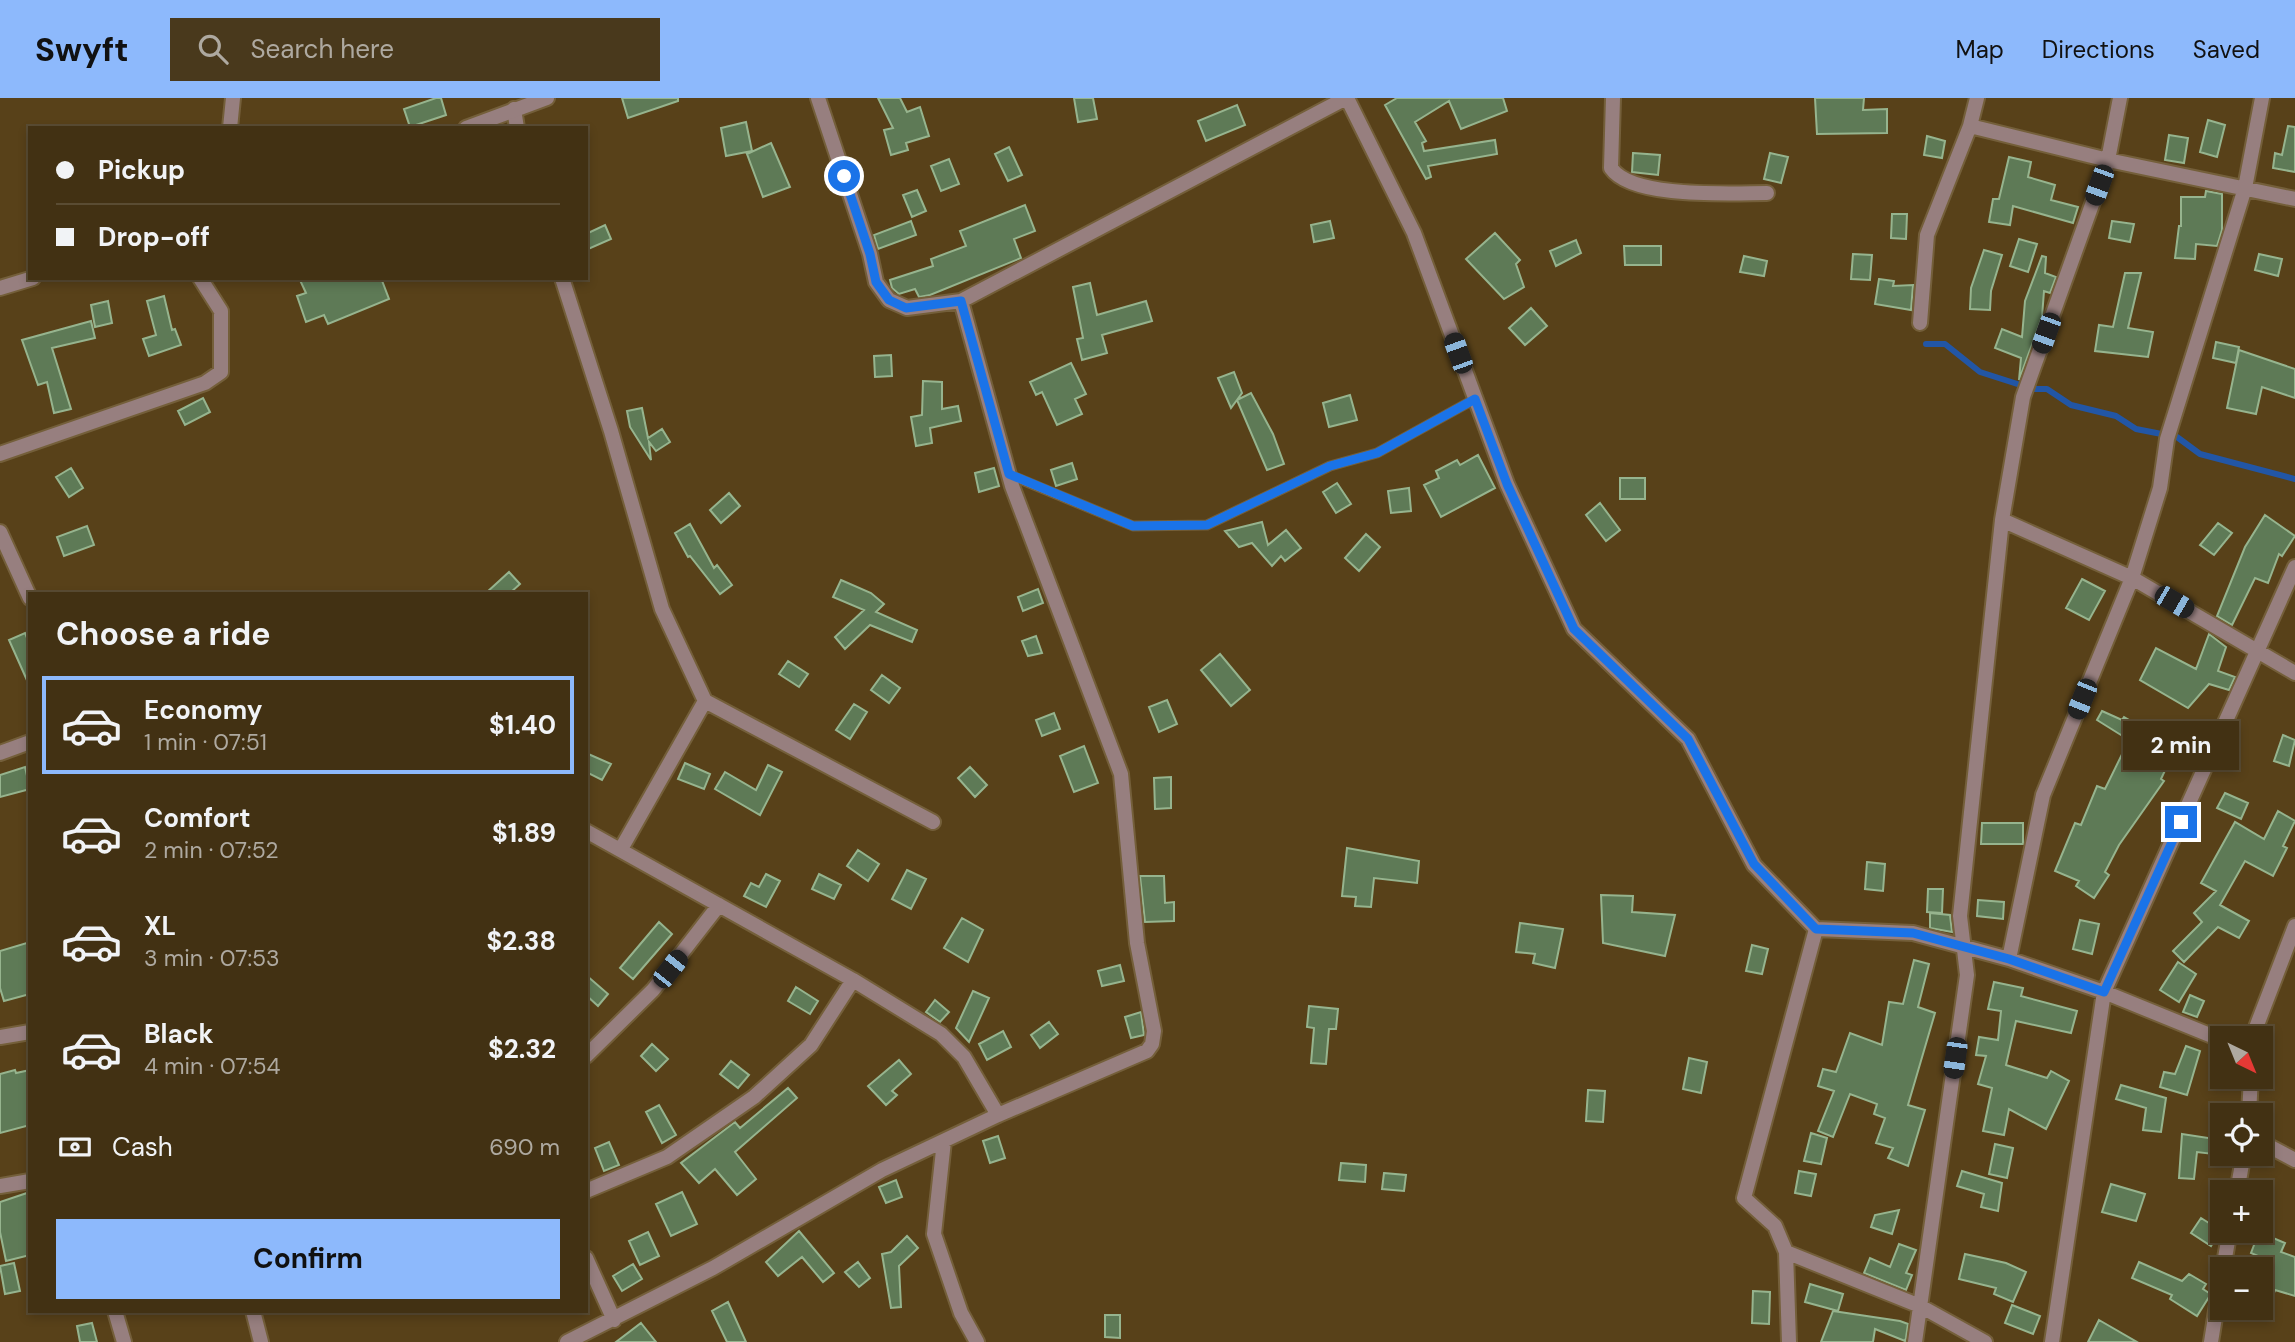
<!DOCTYPE html>
<html lang="en">
<head>
<meta charset="utf-8">
<style>
	body { margin:0; font-family:"DM Sans",sans-serif; background:#49391c; color:#f1f3f6; height:100vh; display:flex; flex-direction:column; font-size:26px; white-space:nowrap }
	* { box-sizing:border-box; margin:0 }
	p { font-size:23px; color:#aea9a0 }
	.icon { flex:none; width:38px; height:38px; fill:none; stroke:currentColor; stroke-width:2; stroke-linecap:round; stroke-linejoin:round }
	.map { position:relative; flex:1; overflow:hidden }
	.drawer { position:absolute; left:28px; top:494px; width:560px; height:721px; display:flex; flex-direction:column; background:#423113; border-radius:0px; box-shadow:0 4px 10px #0003,0 0 0 2px #5a4c33 }
	.drawer>* { flex:none }
	.banner { position:absolute; left:28px; top:28px; width:560px; height:154px; border-radius:0px; box-shadow:0 4px 10px #0003,0 0 0 2px #5a4c33; display:grid; align-content:center; height:154px; padding:0 28px; background:#423113 }
	.needle { width:46px; rotate:137deg }
	.fabs { position:absolute; left:2210px; top:928px; display:grid; gap:14px }
	.fabs a { display:grid; place-items:center; width:63px; height:63px; border-radius:0px; background:#423113; box-shadow:0 4px 10px #0003,0 0 0 2px #5a4c33; font-size:35px }
	.end { position:absolute; width:32px; height:32px; margin:-16px; border:9px solid #1a73e8; background:#fff; box-shadow:0 0 0 4px #fff }
	.from { border-radius:50% }
	.bubble { position:absolute; height:49px; border-radius:0px; background:#423113; box-shadow:0 4px 10px #0003,0 0 0 2px #5a4c33; font-size:23px; font-weight:700; line-height:49px; text-align:center }
	.car { position:absolute; width:21px; height:42px; margin:-21px -10px; border-radius:9px; box-shadow:0 0 5px 2px #0007; background:linear-gradient(#222 24%,#8ab4d8 0 40%,#222 0 76%,#8ab4d8 0 86%,#222 0) }
	.banner b { display:flex; align-items:center; gap:24px; height:66px; font-size:26px }
	.banner b+b { border-top:2px solid #5a4c33 }
	.banner i { width:18px; height:18px; background:#f1f3f6 }
	ul { padding:0; list-style:none }
	li { display:flex; align-items:center; gap:21px; height:98px; margin:0 14px 10px; padding:0 14px; border:4px solid transparent; border-radius:0px }
	li div { flex:1 }
	li b { display:block; font-size:26px }
	li em { font-style:normal; font-weight:700 }
	li.active { border-color:#8db9fc }
	li>.icon { width:63px; height:63px; stroke-width:1.5 }
	h2 { padding:0 28px; font-size:32px; line-height:84px }
	.pay { display:flex; align-items:center; gap:18px; height:77px; padding:0 28px; font-size:26px }
	.pay p { margin-inline-start:auto }
	.primary-button { display:flex; gap:14px; margin-top:auto; padding:14px 28px }
	.primary-button a { flex:1; height:80px; border-radius:0px; background:#8db9fc; color:#111; font-size:28px; font-weight:700; line-height:80px; text-align:center }
	header { display:flex; align-items:center; gap:42px; box-sizing:border-box; height:98px; padding:0 35px; background:#8db9fc; color:#111 }
	header strong { font-size:33px }
	nav { display:flex; gap:38px; margin-inline-start:auto; font-size:24px }
	.search { width:490px; height:63px; background:#49391c; display:flex; align-items:center; gap:18px; box-sizing:border-box; padding:0 24px; border-radius:0px; color:#aea9a0; font-size:26px }
	.map>svg:first-child { display:block }
	.lines { fill:none; stroke-linecap:round; stroke-linejoin:round }
	.stream { stroke:#2256a5; stroke-width:6 }
	.building { fill:#5e7a56; stroke:#96b48e; stroke-width:2 }
	.service-casing { stroke:#745f3a; stroke-width:11 }
	.minor-casing { stroke:#745f3a; stroke-width:18 }
	.tertiary-casing { stroke:#745f3a; stroke-width:18 }
	.service { stroke:#977f7f; stroke-width:8 }
	.minor { stroke:#977f7f; stroke-width:14 }
	.tertiary { stroke:#977f7f; stroke-width:14 }
	.route { stroke:#1a73e8; stroke-width:9 }
</style>
</head>
<body>
<header>
<strong>Swyft</strong>
<div class="search"><svg class="icon" aria-label="search" viewBox="0 0 24 24"><circle cx="10" cy="10" r="6"/><path d="M15 15l6 6"/></svg>Search here</div>
<nav><a>Map</a><a>Directions</a><a>Saved</a></nav>
</header>
<div class="map">
<svg width="2295" height="1244" viewBox="0 0 2295 1244">
	<rect width="100%" height="100%" fill="#584119"/>
	<g class="lines">
		<path class="stream" d="M1926 246H1945L1980 274 2033 291H2047L2071 307 2116 318 2136 331 2177 339 2200 356 2295 381"/>
	</g>
	<path class="building" d="M436 0H441L446 17 410 29 404 11Z
		M622 0H678V3L628 20Z
		M878 0H900L907 14 920 9 929 38 906 45 908 52 891 57 884 32 893 30Z
		M1074 0H1093L1097 21 1078 24Z
		M1397 0H1503L1507 13 1461 31 1449 3 1415 24 1426 43 1422 45 1424 53 1495 42 1497 56 1428 68 1431 79 1426 81 1385 7Z
		M1815 0H1864L1863 12 1887 11V35L1817 36Z
		M1237 7 1245 27 1206 43 1198 23Z
		M2208 22 2225 27 2217 59 2200 54Z
		M746 24 752 53 726 58 721 30Z
		M2288 28 2295 29V74L2273 70 2275 55 2282 57Z
		M2169 37 2188 40 2184 65 2165 62Z
		M1927 38 1945 43 1942 60 1924 57Z
		M771 45 790 89 763 99 747 56Z
		M1009 49 1022 77 1008 83 995 56Z
		M1633 55 1660 57 1658 77 1632 74Z
		M1770 55 1788 59 1781 85 1764 81Z
		M2009 59 2031 64 2028 79 2055 87 2051 102 2078 109 2073 125 2013 108 2010 127 1989 124 1993 101H1999Z
		M949 61 959 86 941 93 931 68Z
		M917 92 926 113 912 119 903 97Z
		M2206 93 2222 96V132L2217 148 2196 146 2195 161 2175 160 2179 128H2181V99H2205Z
		M1025 107 1035 133 1014 141 1021 160 930 197 919 199 915 191 899 196 892 190 890 182 933 168 931 161 966 148 960 133Z
		M1892 116H1907L1906 141 1891 140Z
		M911 123 916 137 878 151 874 137Z
		M1330 123 1334 140 1314 144 1311 127Z
		M2112 123 2134 126 2130 144 2109 140Z
		M605 127 611 141 586 152V136Z
		M1495 135 1520 162 1516 166 1524 189 1504 201 1466 161Z
		M2019 141 2037 146 2028 174 2010 168Z
		M1576 142 1581 155 1556 168 1550 153Z
		M1624 148H1661V167H1625Z
		M1984 152 2002 157 1991 193 1990 212 1970 211 1971 190Z
		M1853 156 1872 157 1870 182 1851 181Z
		M2259 156 2282 161 2278 178 2255 172Z
		M1744 158 1767 163 1764 178 1740 174Z
		M2042 158 2046 159 2045 175 2056 179 2050 195 2044 193 2042 219 2019 282 2021 260 1995 250 2002 231 2022 239 2025 203Z
		M2125 175H2141L2128 230 2153 234 2148 259 2095 253 2099 227 2113 229Z
		M299 180H381L389 201 328 226 324 217 306 224 297 198 306 195Z
		M1879 181 1894 183 1893 188 1913 187 1911 212 1875 206Z
		M1090 185 1097 217 1146 203 1152 223 1102 237 1107 255 1082 262 1077 241 1083 240 1073 189Z
		M164 198 172 232 175 231 181 247 149 258 143 241 156 237 147 203Z
		M108 203 112 225 95 229 91 207Z
		M1531 210 1547 228 1525 247 1509 230Z
		M91 223 95 240 52 250 71 311 54 315 47 284 38 287 22 242Z
		M2216 244 2239 249 2236 265 2213 260Z
		M2239 252 2295 271V300L2262 289 2256 316 2227 310Z
		M891 257 892 278 875 279 874 258Z
		M1071 265 1086 296 1075 301 1082 316 1057 327 1042 294 1036 297 1030 284Z
		M1234 274 1242 295 1237 302 1251 295 1273 336 1284 366 1267 372 1237 302 1231 310 1218 280Z
		M923 283 942 284V311L958 308 961 323 930 330 932 345 916 348 911 319 922 317Z
		M1350 297 1357 322 1329 329 1323 305Z
		M203 300 210 314 185 327 178 313Z
		M642 310 648 340 662 331 670 344 656 353 649 344 651 362 630 329 627 313Z
		M1478 357 1495 390 1441 419 1424 387 1439 380 1436 373 1457 362 1460 367Z
		M1072 365 1077 381 1056 388 1051 372Z
		M71 370 83 390 69 399 56 379Z
		M994 370 999 388 979 394 975 375Z
		M1620 380H1645V401H1620Z
		M1337 385 1351 406 1336 415 1323 394Z
		M1409 390 1411 413 1391 415 1388 393Z
		M729 395 740 408 721 425 710 412Z
		M1600 405 1620 432 1606 443 1586 417Z
		M2265 417 2295 438 2282 458 2279 456 2268 485 2255 480 2232 527 2217 518 2245 449Z
		M1262 424 1268 447 1286 432 1301 450 1285 463 1281 458 1272 468 1252 445 1239 449 1225 433Z
		M2218 425 2232 435 2214 457 2200 447Z
		M690 426 714 470 717 467 732 487 720 496 690 458 688 459 675 435Z
		M87 428 94 447 64 458 57 439Z
		M1366 436 1380 449 1359 473 1345 460Z
		M509 474 520 486 510 495H486Z
		M2082 481 2105 493 2089 522 2066 510Z
		M841 482 871 495 884 506 876 514 917 532 912 544 870 527 845 551 835 539 864 512 833 499Z
		M1038 491 1043 505 1023 513 1018 499Z
		M25 535 30 547V589L9 542Z
		M2209 536 2226 549 2218 573 2235 579 2229 592 2209 586 2188 610 2140 582 2156 550 2196 571Z
		M1036 538 1042 555 1028 558 1022 543Z
		M1220 556 1250 592 1231 608 1201 572Z
		M788 563 808 576 799 589 779 576Z
		M882 577 900 590 889 605 871 592Z
		M1167 602 1177 626 1159 634 1149 609Z
		M854 606 867 614 850 641 836 632Z
		M2102 613 2122 622 2124 619 2136 626 2135 629 2176 649 2161 681 2164 683 2119 747 2105 774 2109 777 2094 800 2076 788 2079 783 2055 773 2075 725 2081 727 2097 688 2105 691 2129 642 2097 622Z
		M1054 615 1060 631 1042 638 1036 622Z
		M2283 637 2295 642 2289 668 2274 663Z
		M1084 648 1098 685 1074 694 1060 658Z
		M586 655 611 666 602 682 586 674Z
		M685 665 710 676 704 691 678 681Z
		M768 667 782 674 760 717 715 691 725 674 756 692Z
		M25 669 30 691 0 699V677Z
		M970 669 987 687 975 699 958 680Z
		M1171 679V710L1155 711 1154 680Z
		M2225 695 2248 705 2241 721 2217 710Z
		M2278 713 2295 723 2283 748 2287 750 2273 778 2245 763 2220 807 2249 823 2239 840 2218 829 2184 864 2173 853 2202 824 2194 815 2216 793 2201 785 2235 724 2264 741Z
		M1982 725H2023V746H1981Z
		M1347 750 1419 763 1417 785 1374 780 1371 809 1355 808 1356 799 1342 798Z
		M858 752 879 766 868 783 847 768Z
		M1867 764 1885 766 1883 793 1865 791Z
		M907 772 926 781 911 811 892 801Z
		M766 776 780 783 766 809 744 798 751 785 759 789Z
		M819 776 841 787 834 801 812 791Z
		M1140 778H1164L1165 805 1174 804V823L1145 824Z
		M1928 791H1943L1942 815 1927 814Z
		M1601 797 1633 798 1632 814 1675 817 1665 858 1603 845Z
		M1978 802 2004 804 2003 821 1977 818Z
		M1930 815 1950 817 1952 834 1930 830Z
		M962 820 983 832 968 864 944 850Z
		M2080 822 2099 826 2092 856 2073 851Z
		M659 824 672 836 633 881 620 870Z
		M1520 825 1563 831 1555 870 1533 865 1535 856 1516 854Z
		M30 844V896L4 903 0 890V853Z
		M1752 847 1768 851 1762 876 1746 873Z
		M1914 862 1929 866 1918 909 1935 915 1908 1007 1925 1012 1908 1068 1888 1060 1893 1050 1876 1045 1885 1020 1874 1016 1877 1006 1850 996 1833 1039 1818 1033 1834 993 1818 988 1823 971 1836 974 1850 935 1882 947 1889 904 1903 906Z
		M2178 864 2196 876 2179 904 2160 892Z
		M1120 867 1124 883 1102 888 1098 873Z
		M586 877 608 896 598 908 586 897Z
		M1994 884 2023 890 2021 898 2077 913 2071 935 2016 923 2006 967 2047 980 2051 973 2069 983 2046 1031 2009 1011 2004 1037 1983 1033 1992 990 1978 986 1986 958 1976 957 1979 939 1998 942 2001 913 1988 911Z
		M796 889 818 903 810 916 788 903Z
		M973 893 989 900 969 944 956 930Z
		M2190 897 2204 903 2197 919 2183 914Z
		M935 902 949 914 940 924 926 914Z
		M1309 908 1338 911 1336 931H1329L1326 966 1311 965 1314 930 1307 929Z
		M1141 914 1144 937 1131 940 1125 919Z
		M1049 924 1058 936 1040 950 1031 937Z
		M1003 933 1011 949 987 962 979 946Z
		M652 946 668 961 656 973 641 958Z
		M2186 948 2200 953 2187 997 2160 989 2164 974 2175 976Z
		M1689 960 1707 964 1701 995 1683 991Z
		M899 962 911 976 892 993 897 997 886 1007 868 988Z
		M731 963 749 977 738 990 720 976Z
		M15 972 16 975 30 972V1027L0 1035V976Z
		M2121 987 2166 1000 2161 1034 2143 1032 2146 1010 2116 1001Z
		M788 990 797 1000 735 1054 756 1081 737 1097 715 1071 699 1085 681 1065 735 1024 740 1030Z
		M1588 992 1605 993 1603 1024 1586 1023Z
		M659 1007 676 1037 662 1045 646 1014Z
		M1811 1035 1827 1040 1821 1066 1804 1063Z
		M2182 1036 2215 1041 2213 1056 2197 1054 2194 1081 2179 1080Z
		M998 1038 1005 1060 990 1065 983 1043Z
		M609 1044 619 1067 604 1073 595 1050Z
		M1995 1046 2013 1050 2007 1080 1989 1076Z
		M1341 1065 1366 1067 1365 1084 1339 1082Z
		M1799 1073 1816 1076 1811 1098 1795 1095Z
		M1962 1073 2002 1085 1998 1113 1981 1109 1984 1096 1957 1088Z
		M1384 1075 1406 1077 1404 1093 1382 1091Z
		M896 1082 902 1099 886 1105 879 1089Z
		M2111 1086 2145 1096 2136 1123 2102 1114Z
		M30 1094V1157L6 1163 0 1134V1104Z
		M682 1094 697 1126 671 1138 656 1106Z
		M1899 1112 1892 1136 1871 1129 1875 1117Z
		M2201 1120 2220 1132 2211 1148 2191 1135Z
		M799 1133 834 1175 823 1184 802 1159 778 1178 766 1164Z
		M648 1134 659 1158 640 1167 629 1143Z
		M2259 1134 2285 1145 2281 1154 2295 1159V1198L2275 1192 2273 1198 2261 1192V1169L2265 1161 2251 1155Z
		M907 1138 918 1150 899 1168 901 1209 891 1210 882 1156 891 1154Z
		M1899 1146 1916 1152 1906 1175 1912 1177 1906 1192 1864 1175 1870 1160 1890 1169Z
		M1965 1156 2006 1165 2026 1174 2013 1204 1994 1196 1996 1190 1959 1181Z
		M858 1164 870 1180 859 1189 845 1174Z
		M2139 1164 2182 1183 2189 1176 2206 1186 2203 1191 2209 1195V1199L2197 1218 2170 1201 2172 1197 2132 1180Z
		M14 1165 20 1193 5 1196 0 1168Z
		M633 1166 642 1181 622 1193 613 1178Z
		M1810 1186 1843 1196 1838 1213 1805 1204Z
		M1753 1193 1770 1194 1769 1226 1752 1225Z
		M728 1204 746 1244H727L712 1213Z
		M2012 1207 2040 1218 2033 1236 2005 1225Z
		M1833 1213 1900 1223 1908 1226 1906 1240 1905 1243 1875 1231 1873 1244H1821Z
		M1105 1217H1120V1240L1105 1239Z
		M2099 1222 2137 1244H2088Z
		M92 1225 97 1244H80L77 1228Z
		M641 1225 656 1244H616Z"/>
	<g class="lines">
		<defs>
			<path id="service" d="M1010 377 1133 428 1207 427 1330 368 1377 355 1475 301"/>
			<path id="minor" d="M818 0 870 156 876 184 889 202 907 210 961 203
				M1347 0 1414 135 1507 386 1574 531 1688 641 1754 767 1816 831 1913 835 2009 861 2104 894 2222 942
				M1613 0 1611 70C1632 101 1731 95 1767 95
				M514 11 517 30
				M1970 28 2108 62 2295 101
				M230 30 233 0
				M562 180 611 333 662 511 705 603
				M1920 225 1927 137 1970 28 1977 0
				M0 356 205 285 221 274V213L200 180
				M2002 422 2132 480 2295 575
				M0 434 30 500
				M0 655 30 644
				M621 751 705 603 933 724
				M2009 861 2043 697 2132 480 2160 390 2167 341 2245 90 2262 0
				M0 939 30 934
				M2252 940 2295 828
				M586 958 653 892 719 807
				M998 1017 1147 953 1152 946 1154 933 1137 845 1121 676 1012 388 961 203 1346 0
				M2249 1017 2251 978
				M944 1043 934 1136 961 1215 977 1244
				M2261 1044 2295 1062
				M0 1088 30 1083
				M586 1093 667 1059 754 999 811 947 853 882
				M2237 1094 2244 1055
				M1786 1154 1920 1208 1985 1244
				M586 1160 614 1222
				M2223 1171 2230 1132
				M115 1213 124 1244
				M253 1213 261 1244
				M567 1244 713 1170 882 1072 998 1017 964 959 941 936 853 882 586 733
				M1789 1244 1786 1154 1775 1128 1744 1100 1816 831
				M1915 1244 1967 877 1960 818 2002 422 2023 299 2108 62 2120 0
				M2052 1244 2104 894 2295 469
				M2211 1244 2222 1176"/>
			<path id="tertiary" d="M466 30 547 0
				M0 190 33 180"/>
		</defs>
		<use href="#service" class="service-casing"/>
		<use href="#minor" class="minor-casing"/>
		<use href="#tertiary" class="tertiary-casing"/>
		<use href="#service" class="service"/>
		<use href="#minor" class="minor"/>
		<use href="#tertiary" class="tertiary"/>
	</g>
	<g class="lines">
		<path class="route" d="M844 78 870 156 876 184 889 202 906 210 961 203 1009 376 1133 428 1207 427 1330 368 1377 355 1475 301 1507 386 1574 531 1688 641 1754 766 1816 831 1913 835 2009 861 2104 894 2181 724"/>
	</g>
</svg>
<div class="fabs">
<a><svg class="needle" viewBox="-14 -14 28 28"><path d="M0-13l5 13h-10z" fill="#e53935"/><path d="M0 13l5-13h-10z" fill="#aea9a0"/></svg></a>
<a><svg class="icon" aria-label="locate" viewBox="0 0 24 24"><circle cx="12" cy="12" r="6"/><path d="M12 2v4M12 18v4M2 12h4M18 12h4"/></svg></a>
<a>+</a>
<a>−</a>
</div>
<i class="end from" style="left:844px;top:78px"></i>
<i class="end" style="left:2181px;top:724px"></i>
<div class="bubble" style="left:2123px;top:623px;width:116px">2 min</div>
<i class="car" style="left:2099px;top:87px;rotate:200deg"></i>
<i class="car" style="left:2046px;top:235px;rotate:200deg"></i>
<i class="car" style="left:1458px;top:255px;rotate:340deg"></i>
<i class="car" style="left:2174px;top:504px;rotate:120deg"></i>
<i class="car" style="left:2082px;top:601px;rotate:202deg"></i>
<i class="car" style="left:670px;top:871px;rotate:38deg"></i>
<i class="car" style="left:1955px;top:960px;rotate:188deg"></i>
<div class="banner">
<b><i class="from"></i>Pickup</b>
<b><i></i>Drop-off</b>
</div>
<section class="drawer">
<h2>Choose a ride</h2>
<ul>
<li class="active"><svg class="icon" aria-label="car" viewBox="0 0 24 24"><path d="M5 17H2v-5l4-1 3-4h7l3 4 3 1v5h-3M9 17h6M6 11h13"/><circle cx="7" cy="17" r="2"/><circle cx="17" cy="17" r="2"/></svg><div><b>Economy</b><p>1 min · 07:51</p></div><em>$1.40</em></li>
<li><svg class="icon" aria-label="car" viewBox="0 0 24 24"><path d="M5 17H2v-5l4-1 3-4h7l3 4 3 1v5h-3M9 17h6M6 11h13"/><circle cx="7" cy="17" r="2"/><circle cx="17" cy="17" r="2"/></svg><div><b>Comfort</b><p>2 min · 07:52</p></div><em>$1.89</em></li>
<li><svg class="icon" aria-label="car" viewBox="0 0 24 24"><path d="M5 17H2v-5l4-1 3-4h7l3 4 3 1v5h-3M9 17h6M6 11h13"/><circle cx="7" cy="17" r="2"/><circle cx="17" cy="17" r="2"/></svg><div><b>XL</b><p>3 min · 07:53</p></div><em>$2.38</em></li>
<li><svg class="icon" aria-label="car" viewBox="0 0 24 24"><path d="M5 17H2v-5l4-1 3-4h7l3 4 3 1v5h-3M9 17h6M6 11h13"/><circle cx="7" cy="17" r="2"/><circle cx="17" cy="17" r="2"/></svg><div><b>Black</b><p>4 min · 07:54</p></div><em>$2.32</em></li>
</ul>
<div class="pay"><svg class="icon" aria-label="cash" viewBox="0 0 24 24"><path d="M3 7h18v10H3z"/><circle cx="12" cy="12" r="2"/></svg>Cash<p>690 m</p></div>
<div class="primary-button"><a>Confirm</a></div>
</section>
</div>
</body>
</html>
